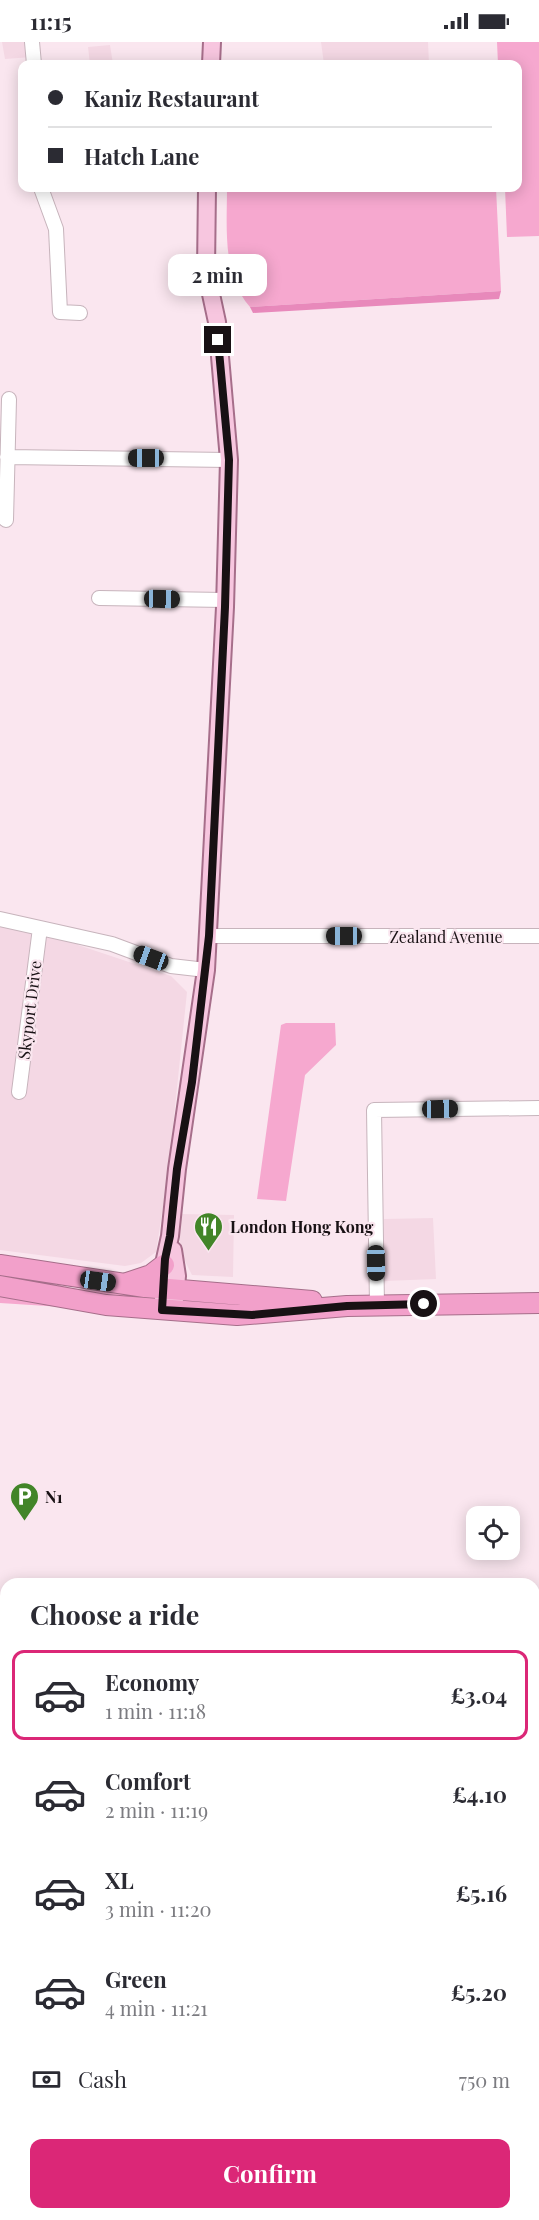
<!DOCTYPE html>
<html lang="en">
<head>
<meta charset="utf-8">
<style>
	body { margin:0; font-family:"Playfair Display",serif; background:#f7f7f7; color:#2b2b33; height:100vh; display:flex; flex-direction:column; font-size:22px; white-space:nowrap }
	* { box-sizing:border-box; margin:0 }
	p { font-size:20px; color:#7c7c81 }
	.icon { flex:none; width:33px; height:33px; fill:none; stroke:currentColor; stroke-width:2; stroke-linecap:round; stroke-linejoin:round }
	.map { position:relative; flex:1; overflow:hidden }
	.panel { position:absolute; left:0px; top:1536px; width:540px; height:642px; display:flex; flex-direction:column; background:#fff; border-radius:18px 18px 0 0; box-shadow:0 3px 15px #0003 }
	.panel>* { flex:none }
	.banner { position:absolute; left:18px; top:18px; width:504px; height:132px; border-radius:12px; box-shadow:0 3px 15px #0003; display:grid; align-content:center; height:132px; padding:0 30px; background:#fff }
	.tools { position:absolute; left:466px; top:1464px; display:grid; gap:12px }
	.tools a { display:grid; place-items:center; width:54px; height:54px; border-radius:12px; background:#fff; box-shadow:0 3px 15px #0003; font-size:30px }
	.end { position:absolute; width:27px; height:27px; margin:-14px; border:8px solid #181114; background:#fff; box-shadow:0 0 0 3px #fff }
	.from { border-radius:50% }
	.bubble { position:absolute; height:42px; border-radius:12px; background:#fff; box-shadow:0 3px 15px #0003; font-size:20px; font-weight:700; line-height:42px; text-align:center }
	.car { position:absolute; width:18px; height:36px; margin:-18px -9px; border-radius:8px; box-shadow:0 0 4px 2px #0007; background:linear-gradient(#222 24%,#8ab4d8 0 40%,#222 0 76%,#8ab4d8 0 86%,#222 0) }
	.banner b { display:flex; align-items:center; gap:21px; height:57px; font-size:22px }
	.banner b+b { border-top:2px solid #e1e1e2 }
	.banner i { width:15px; height:15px; background:#2b2b33 }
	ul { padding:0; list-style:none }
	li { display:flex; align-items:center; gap:18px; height:90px; margin:0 12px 9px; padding:0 18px; border:3px solid transparent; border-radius:12px }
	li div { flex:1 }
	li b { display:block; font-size:22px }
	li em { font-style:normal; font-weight:700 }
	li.active { border-color:#db2777 }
	li>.icon { width:54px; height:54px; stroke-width:1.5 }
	h2 { padding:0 30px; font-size:27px; line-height:72px }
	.pay { display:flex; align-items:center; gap:15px; height:66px; padding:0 30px; font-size:22px }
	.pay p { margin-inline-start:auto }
	.cta { display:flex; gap:12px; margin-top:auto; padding:12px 30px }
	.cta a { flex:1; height:69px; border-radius:12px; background:#db2777; color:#fff; font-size:24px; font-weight:700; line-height:69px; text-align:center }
	.status { display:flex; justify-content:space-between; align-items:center; height:42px; padding:0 30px; background:#fff; direction:ltr }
	.status svg { height:16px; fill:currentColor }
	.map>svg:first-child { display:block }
	.built { fill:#f4d8e4 }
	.green { fill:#f6a8cf }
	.forest { fill:#e889bb }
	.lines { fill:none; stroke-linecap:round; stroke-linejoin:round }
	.taxiway { stroke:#c4b4bb; stroke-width:30 }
	.runway { stroke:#c4b4bb; stroke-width:74 }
	.minor-casing { stroke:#c7b4bc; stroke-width:16 }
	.major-casing { stroke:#a66e8a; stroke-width:20 }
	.highway-casing { stroke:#a66e8a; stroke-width:22 }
	.minor { stroke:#fff; stroke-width:14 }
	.major { stroke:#f7c6df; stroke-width:16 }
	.highway { stroke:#f2a0ca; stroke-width:20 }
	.route { stroke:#181114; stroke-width:8 }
	.labels { text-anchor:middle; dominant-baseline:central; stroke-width:4.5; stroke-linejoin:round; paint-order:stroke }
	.street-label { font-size:16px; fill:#181114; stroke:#fae6ef }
	.poi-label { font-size:16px; font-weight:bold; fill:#181114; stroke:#fae6ef; text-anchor:start }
</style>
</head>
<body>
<div class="status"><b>11:15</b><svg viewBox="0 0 49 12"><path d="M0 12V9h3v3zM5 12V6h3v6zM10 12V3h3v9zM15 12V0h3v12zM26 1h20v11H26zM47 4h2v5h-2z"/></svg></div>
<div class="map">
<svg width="539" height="2178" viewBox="0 0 539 2178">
	<rect width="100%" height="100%" fill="#fae6ef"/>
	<path class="built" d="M2 0H29L31 15 5 17Z
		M321 0H428L429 22H324Z
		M110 3 113 22H90L88 5Z
		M0 871 81 887 78 903 171 934 187 950 168 1132 156 1210 141 1221 125 1224 0 1208Z
		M180 1172 234 1173 233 1235 192 1233 180 1209Z
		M433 1176 436 1237 384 1239V1177Z
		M534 1745H539V2178H0V1748H6V2172H534Z"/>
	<path class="green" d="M497 0H539V194L507 195 505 146H518V22H498Z
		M227 146H496L501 249 250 265C222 233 227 186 227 146Z
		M286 981H335L336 1003 305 1033 286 1159 257 1157 281 983Z
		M0 1230 72 1246 159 1256 152 1260 0 1237Z
		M0 1250 78 1266 0 1261Z
		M0 1749H6V1961H0Z
		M534 1816H539V1946L534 1945Z
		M0 2090H6V2172H450V2178H0Z
		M539 2101V2178H503V2172H534V2103Z"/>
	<path class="forest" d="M501 249 499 257 253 271 250 265Z"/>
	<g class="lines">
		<path class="taxiway" d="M534 2044 539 2041
			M473 2172V2178"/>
		<path class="runway" d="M534 2022H539
			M0 2025H6"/>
		<defs>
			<path id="minor" d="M32 0 34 22
				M41 146 56 187 60 270 80 271
				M7 415 229 418
				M6 478 9 357
				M99 556 225 558
				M0 877 112 902 171 924 206 928
				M209 894H539
				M19 1050 40 886
				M377 1263 374 1068 539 1066
				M0 1580H6
				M534 1583 539 1584"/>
			<path id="major" d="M211 22 212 0
				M173 1208 177 1234 174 1269
				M163 1258 165 1217 170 1194 177 1127 206 928 225 565 229 418 217 280 206 229 207 146"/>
			<path id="highway" d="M0 1223 145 1245 312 1259
				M127 1241 151 1233 164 1223
				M0 1244 106 1263 237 1273 347 1264 539 1261"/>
		</defs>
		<use href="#minor" class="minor-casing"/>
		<use href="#major" class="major-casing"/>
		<use href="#highway" class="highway-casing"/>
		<use href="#minor" class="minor"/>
		<use href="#major" class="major"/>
		<use href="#highway" class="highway"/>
	</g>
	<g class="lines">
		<path class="route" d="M218 298 229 418 225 565 209 894 192 1040 177 1127 170 1194 165 1217 162 1268 252 1273 347 1264 424 1262"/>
	</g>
	<defs>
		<symbol id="restaurant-pin" viewBox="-11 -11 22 30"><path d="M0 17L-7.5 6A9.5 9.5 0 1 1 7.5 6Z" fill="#428528" stroke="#fae6ef"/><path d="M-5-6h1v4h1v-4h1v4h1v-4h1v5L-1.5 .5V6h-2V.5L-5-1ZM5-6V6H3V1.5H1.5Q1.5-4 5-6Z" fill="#fff"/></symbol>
		<symbol id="parking-pin" viewBox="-11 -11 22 30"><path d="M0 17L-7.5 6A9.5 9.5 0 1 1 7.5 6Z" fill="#428528" stroke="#fae6ef"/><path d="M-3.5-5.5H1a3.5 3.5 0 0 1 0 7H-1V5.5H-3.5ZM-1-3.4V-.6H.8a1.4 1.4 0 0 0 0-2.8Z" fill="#fff"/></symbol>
	</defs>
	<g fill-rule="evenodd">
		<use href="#restaurant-pin" x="192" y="1168" width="33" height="45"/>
		<use href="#parking-pin" x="8" y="1438" width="33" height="45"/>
	</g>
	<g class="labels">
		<g class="street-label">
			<text x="446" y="894">Zealand Avenue</text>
			<text transform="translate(29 968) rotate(-83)">Skyport Drive</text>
		</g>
		<g class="poi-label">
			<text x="230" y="1184">London Hong Kong</text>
			<text x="45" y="1454">N1</text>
		</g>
	</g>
</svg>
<div class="tools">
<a><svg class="icon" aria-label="locate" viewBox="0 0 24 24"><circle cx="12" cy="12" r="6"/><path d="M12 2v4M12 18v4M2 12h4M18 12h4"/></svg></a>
</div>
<i class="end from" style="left:424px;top:1262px"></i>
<i class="end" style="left:218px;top:298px"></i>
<div class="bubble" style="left:168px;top:212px;width:99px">2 min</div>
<i class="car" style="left:146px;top:416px;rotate:270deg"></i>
<i class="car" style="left:162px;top:557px;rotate:91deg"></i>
<i class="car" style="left:344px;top:894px;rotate:270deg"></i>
<i class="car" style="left:151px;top:916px;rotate:290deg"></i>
<i class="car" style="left:440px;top:1067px;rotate:89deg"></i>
<i class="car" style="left:376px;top:1221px;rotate:179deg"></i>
<i class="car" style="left:98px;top:1239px;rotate:98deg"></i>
<div class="banner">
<b><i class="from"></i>Kaniz Restaurant</b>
<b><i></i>Hatch Lane</b>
</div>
<section class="panel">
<h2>Choose a ride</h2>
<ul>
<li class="active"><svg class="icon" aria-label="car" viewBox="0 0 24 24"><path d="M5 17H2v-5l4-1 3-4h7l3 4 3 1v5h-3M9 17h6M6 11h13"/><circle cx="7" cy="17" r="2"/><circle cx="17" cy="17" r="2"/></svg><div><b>Economy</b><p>1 min · 11:18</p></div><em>£3.04</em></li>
<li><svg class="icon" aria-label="car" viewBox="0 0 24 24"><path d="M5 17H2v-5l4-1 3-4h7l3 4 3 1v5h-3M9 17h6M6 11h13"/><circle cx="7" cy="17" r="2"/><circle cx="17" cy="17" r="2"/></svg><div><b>Comfort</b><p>2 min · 11:19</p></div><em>£4.10</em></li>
<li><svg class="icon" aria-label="car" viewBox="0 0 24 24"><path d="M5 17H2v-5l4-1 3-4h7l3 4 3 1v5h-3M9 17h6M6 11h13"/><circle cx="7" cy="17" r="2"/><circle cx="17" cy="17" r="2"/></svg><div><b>XL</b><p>3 min · 11:20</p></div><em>£5.16</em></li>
<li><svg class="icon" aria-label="car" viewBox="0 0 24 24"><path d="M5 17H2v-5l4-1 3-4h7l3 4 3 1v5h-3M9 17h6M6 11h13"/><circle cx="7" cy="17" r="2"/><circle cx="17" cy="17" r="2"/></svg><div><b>Green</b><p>4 min · 11:21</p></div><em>£5.20</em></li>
</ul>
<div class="pay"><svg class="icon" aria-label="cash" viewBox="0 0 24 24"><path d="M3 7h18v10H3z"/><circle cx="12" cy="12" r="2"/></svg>Cash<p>750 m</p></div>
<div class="cta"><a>Confirm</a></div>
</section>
</div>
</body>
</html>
